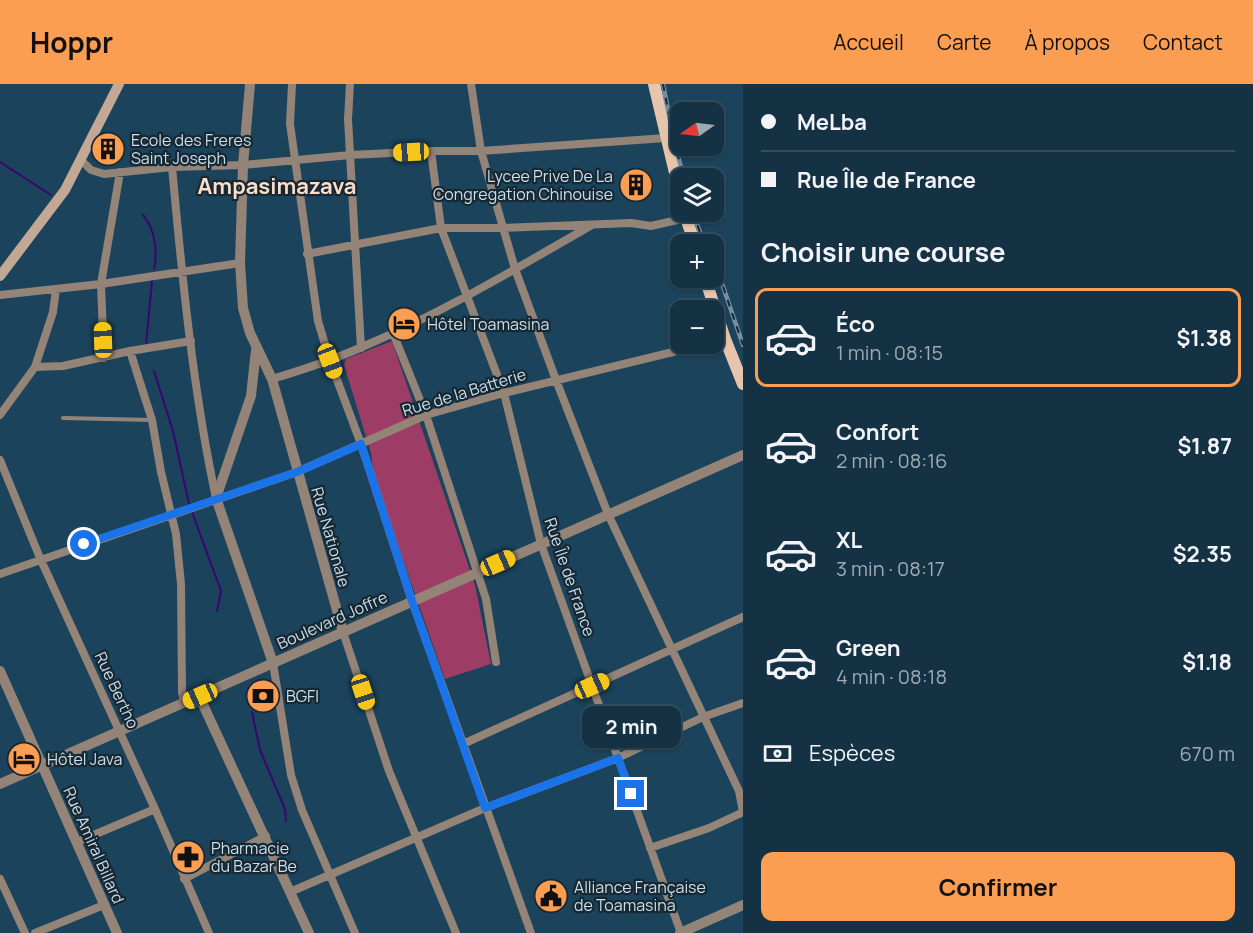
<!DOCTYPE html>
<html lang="fr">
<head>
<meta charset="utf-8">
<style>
	body { margin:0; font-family:Manrope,sans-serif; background:#1d3a4b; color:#f1f3f6; height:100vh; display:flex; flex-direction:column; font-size:22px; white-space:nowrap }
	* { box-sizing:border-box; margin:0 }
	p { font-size:20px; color:#9daab2 }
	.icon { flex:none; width:33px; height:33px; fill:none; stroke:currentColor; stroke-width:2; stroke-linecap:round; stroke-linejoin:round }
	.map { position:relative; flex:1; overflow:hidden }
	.panel { display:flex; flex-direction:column; background:#143244; width:510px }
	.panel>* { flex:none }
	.top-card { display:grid; align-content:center; height:132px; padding:0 18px; background:#143244 }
	.needle { width:39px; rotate:256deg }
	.controls { position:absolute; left:670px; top:18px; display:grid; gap:12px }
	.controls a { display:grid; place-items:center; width:54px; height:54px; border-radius:12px; background:#143244; box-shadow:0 2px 4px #0004,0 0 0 2px #334d5d; font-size:30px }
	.end { position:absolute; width:27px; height:27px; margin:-14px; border:8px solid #1a73e8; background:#fff; box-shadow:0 0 0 3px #fff }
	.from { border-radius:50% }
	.bubble { position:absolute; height:42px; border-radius:12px; background:#143244; box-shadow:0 2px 4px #0004,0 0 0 2px #334d5d; font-size:20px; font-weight:700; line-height:42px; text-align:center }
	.car { position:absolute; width:18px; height:36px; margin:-18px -9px; border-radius:8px; box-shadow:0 0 4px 2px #0007; background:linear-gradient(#f5c518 24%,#345 0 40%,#f5c518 0 76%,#345 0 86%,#f5c518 0) }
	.top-card b { display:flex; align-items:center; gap:21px; height:57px; font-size:22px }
	.top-card b+b { border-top:2px solid #334d5d }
	.top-card i { width:15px; height:15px; background:#f1f3f6 }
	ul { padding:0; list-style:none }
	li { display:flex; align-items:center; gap:18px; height:99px; margin:0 12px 9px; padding:0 6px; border:3px solid transparent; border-radius:12px }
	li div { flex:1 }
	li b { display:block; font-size:22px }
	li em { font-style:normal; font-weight:700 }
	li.selected { border-color:#fc9e52 }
	li>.icon { width:54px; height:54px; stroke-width:1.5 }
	h2 { padding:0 18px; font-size:27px; line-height:72px }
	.pay { display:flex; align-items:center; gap:15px; height:66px; padding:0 18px; font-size:22px }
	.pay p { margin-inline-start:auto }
	.primary-button { display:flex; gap:12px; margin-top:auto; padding:12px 18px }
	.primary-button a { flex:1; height:69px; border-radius:12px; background:#fc9e52; color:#111; font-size:24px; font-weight:700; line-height:69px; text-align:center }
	header { display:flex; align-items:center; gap:36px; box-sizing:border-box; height:84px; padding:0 30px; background:#fc9e52; color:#111 }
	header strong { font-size:28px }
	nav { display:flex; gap:33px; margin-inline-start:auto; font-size:21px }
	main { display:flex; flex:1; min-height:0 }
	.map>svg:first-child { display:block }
	.green { fill:#9d3c65 }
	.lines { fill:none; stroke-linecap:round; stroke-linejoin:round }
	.stream { stroke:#3a0670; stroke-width:2 }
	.service { stroke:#948377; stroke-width:4 }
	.minor { stroke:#948377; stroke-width:8 }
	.tertiary { stroke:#948377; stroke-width:10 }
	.secondary { stroke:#c3a895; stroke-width:10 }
	.primary { stroke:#e7c5ac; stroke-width:12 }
	.rail-casing { stroke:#7190a3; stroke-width:4.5 }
	.rail { stroke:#172833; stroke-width:2; stroke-dasharray:7; stroke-linecap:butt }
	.route { stroke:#1a73e8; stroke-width:8 }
	.labels { text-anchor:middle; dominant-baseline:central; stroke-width:4.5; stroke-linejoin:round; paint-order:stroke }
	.poi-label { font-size:16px; fill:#c9dfed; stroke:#172833; text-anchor:start }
	.street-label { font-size:16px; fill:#c9dfed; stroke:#172833 }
	.district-label { font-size:22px; font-weight:bold; fill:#f9decb; stroke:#172833 }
</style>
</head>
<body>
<header>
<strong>Hoppr</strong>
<nav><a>Accueil</a><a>Carte</a><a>À propos</a><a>Contact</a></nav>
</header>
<main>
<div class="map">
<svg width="743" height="849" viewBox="0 0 743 849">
	<rect width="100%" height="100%" fill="#1b435b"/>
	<path class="green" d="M392 257 475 501 491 580 445 595 374 393 371 369 344 281 346 275Z"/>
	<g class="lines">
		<path class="stream" d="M0 78 51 111
			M143 131C155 145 158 168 154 185
			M146 261 152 197
			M154 287 173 347 189 420
			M192 428 221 507 217 527
			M252 628 260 666 285 725 286 737"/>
		<path class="service" d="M63 334 152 336"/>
		<path class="minor" d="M292 0 290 40 318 237 330 277 361 360 412 517 531 849
			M350 0 348 35 361 264
			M471 0 481 67 515 185 556 296 608 430 739 707 743 728 709 744 650 764
			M431 67 441 144 504 309 541 460 681 849
			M82 77 91 86 104 90 172 83 243 81 350 71 431 67H481L666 54
			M172 83C182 192 193 307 216 414
			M307 170 441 144H503L631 139 651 142 686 134
			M0 211 101 200 240 179
			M393 249 426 331 486 515 496 578
			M130 267 152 336 161 388 176 450 181 500 182 608 184 618
			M104 274 101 200 120 88
			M35 283 63 282 130 267 191 257
			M272 295C302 286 333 276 362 263 442 229 517 184 592 141
			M0 331 35 283 53 228 56 205
			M0 376 40 474 155 725 209 849
			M0 490 297 388 426 331 504 309 706 260
			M343 548 389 687 456 849
			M273 579 291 691 302 726 355 849
			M463 660 743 533
			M77 758 155 725
			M0 795 25 849
			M184 795 266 752
			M290 808 485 724 618 674 703 633 743 619
			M35 849 104 821"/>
		<path class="tertiary" d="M250 0 243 81 240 179 243 224 250 249 272 295 343 548
			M256 266 251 312 216 414 273 579
			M0 587 117 849
			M199 612 309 849
			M0 700 743 371
			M680 849 743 821"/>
		<path class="secondary" d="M0 192 65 106 119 0"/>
		<path class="primary" d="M654 0 681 114
			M684 128 695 160
			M705 194 725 255 743 300"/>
		<defs>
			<path id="rail" d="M663 0 674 57 684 94
				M693 128 704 160
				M714 176 743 261"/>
		</defs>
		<use href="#rail" class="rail-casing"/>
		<use href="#rail" class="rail"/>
	</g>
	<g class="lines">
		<path class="route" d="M84 460 297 388 361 360 412 517 485 724 618 674 631 710"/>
	</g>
	<defs>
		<symbol id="building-disc" viewBox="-11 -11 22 22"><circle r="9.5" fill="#fc9e52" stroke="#172833"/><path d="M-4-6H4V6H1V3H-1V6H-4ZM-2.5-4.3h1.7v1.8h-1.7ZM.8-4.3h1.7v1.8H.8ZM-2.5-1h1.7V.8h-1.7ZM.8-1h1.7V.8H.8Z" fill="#111"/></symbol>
		<symbol id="hotel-disc" viewBox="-11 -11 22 22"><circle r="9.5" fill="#fc9e52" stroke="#172833"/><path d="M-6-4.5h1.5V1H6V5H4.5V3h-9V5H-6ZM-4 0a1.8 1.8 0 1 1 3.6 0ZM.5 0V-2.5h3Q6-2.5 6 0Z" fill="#111"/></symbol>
		<symbol id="bank-disc" viewBox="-11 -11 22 22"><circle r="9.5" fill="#fc9e52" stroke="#172833"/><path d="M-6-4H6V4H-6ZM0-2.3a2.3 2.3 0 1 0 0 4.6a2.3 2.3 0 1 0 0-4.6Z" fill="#111"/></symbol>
		<symbol id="pharmacy-disc" viewBox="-11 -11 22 22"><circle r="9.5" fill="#fc9e52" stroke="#172833"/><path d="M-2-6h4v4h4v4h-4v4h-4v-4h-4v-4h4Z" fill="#111"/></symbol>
		<symbol id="civic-disc" viewBox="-11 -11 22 22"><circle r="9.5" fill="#fc9e52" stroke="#172833"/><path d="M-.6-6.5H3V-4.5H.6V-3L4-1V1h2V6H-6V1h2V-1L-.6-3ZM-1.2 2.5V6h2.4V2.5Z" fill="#111"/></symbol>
	</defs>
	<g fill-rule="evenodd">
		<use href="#building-disc" x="89" y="46" width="38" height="38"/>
		<use href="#building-disc" x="617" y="82" width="38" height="38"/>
		<use href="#hotel-disc" x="385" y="221" width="38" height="38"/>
		<use href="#bank-disc" x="244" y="593" width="38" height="38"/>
		<use href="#hotel-disc" x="5" y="656" width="38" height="38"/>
		<use href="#pharmacy-disc" x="169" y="754" width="38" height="38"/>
		<use href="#civic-disc" x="532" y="793" width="38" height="38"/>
	</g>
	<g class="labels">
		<g class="poi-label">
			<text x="131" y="56">Ecole des Freres<tspan x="131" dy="18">Saint Joseph</tspan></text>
			<text x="613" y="92" text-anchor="end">Lycee Prive De La<tspan x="613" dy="18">Congregation Chinouise</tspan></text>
			<text x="427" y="240">Hôtel Toamasina</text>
			<text x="286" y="612">BGFI</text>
			<text x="47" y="675">Hôtel Java</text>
			<text x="211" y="764">Pharmacie<tspan x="211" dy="18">du Bazar Be</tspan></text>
			<text x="574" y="803">Alliance Française<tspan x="574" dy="18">de Toamasina</tspan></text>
		</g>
		<g class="street-label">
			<text transform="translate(464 308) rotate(-17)">Rue de la Batterie</text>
			<text transform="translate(331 453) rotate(74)">Rue Nationale</text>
			<text transform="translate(570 493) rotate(71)">Rue Île de France</text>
			<text transform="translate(332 536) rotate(-24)">Boulevard Joffre</text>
			<text transform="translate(117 606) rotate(65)">Rue Bertho</text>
			<text transform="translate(94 761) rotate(66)">Rue Amiral Billard</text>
		</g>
		<g class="district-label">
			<text x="277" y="102">Ampasimazava</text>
		</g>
	</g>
</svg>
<div class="controls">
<a><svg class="needle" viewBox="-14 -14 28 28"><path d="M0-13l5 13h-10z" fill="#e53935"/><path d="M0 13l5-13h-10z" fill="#9daab2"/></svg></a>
<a><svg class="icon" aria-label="layers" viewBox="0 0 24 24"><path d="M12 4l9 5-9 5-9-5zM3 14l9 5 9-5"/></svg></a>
<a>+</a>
<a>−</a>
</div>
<i class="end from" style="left:84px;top:460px"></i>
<i class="end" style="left:631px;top:710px"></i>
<div class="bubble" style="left:582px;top:622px;width:99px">2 min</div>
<i class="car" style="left:411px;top:68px;rotate:267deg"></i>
<i class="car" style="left:103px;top:256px;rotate:358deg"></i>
<i class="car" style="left:330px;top:277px;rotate:159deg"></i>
<i class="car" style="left:498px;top:479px;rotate:66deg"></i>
<i class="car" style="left:592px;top:602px;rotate:66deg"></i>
<i class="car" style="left:363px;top:608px;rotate:162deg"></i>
<i class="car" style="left:200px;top:612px;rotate:246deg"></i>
</div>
<section class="panel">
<div class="top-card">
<b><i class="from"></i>MeLba</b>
<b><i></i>Rue Île de France</b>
</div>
<h2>Choisir une course</h2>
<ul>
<li class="selected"><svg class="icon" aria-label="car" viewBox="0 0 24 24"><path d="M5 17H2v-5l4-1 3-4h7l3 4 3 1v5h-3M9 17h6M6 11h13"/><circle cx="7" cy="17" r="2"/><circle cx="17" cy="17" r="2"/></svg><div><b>Éco</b><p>1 min · 08:15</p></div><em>$1.38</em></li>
<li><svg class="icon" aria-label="car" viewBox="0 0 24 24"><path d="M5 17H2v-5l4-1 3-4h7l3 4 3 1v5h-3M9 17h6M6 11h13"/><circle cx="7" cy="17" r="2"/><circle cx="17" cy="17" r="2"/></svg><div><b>Confort</b><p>2 min · 08:16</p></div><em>$1.87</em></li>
<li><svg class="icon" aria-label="car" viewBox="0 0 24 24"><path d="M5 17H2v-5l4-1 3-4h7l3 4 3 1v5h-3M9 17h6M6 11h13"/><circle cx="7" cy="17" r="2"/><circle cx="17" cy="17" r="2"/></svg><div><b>XL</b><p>3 min · 08:17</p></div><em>$2.35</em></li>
<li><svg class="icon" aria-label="car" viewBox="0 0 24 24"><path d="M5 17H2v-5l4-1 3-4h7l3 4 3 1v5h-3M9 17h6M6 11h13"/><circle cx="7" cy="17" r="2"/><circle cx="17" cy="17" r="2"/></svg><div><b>Green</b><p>4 min · 08:18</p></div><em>$1.18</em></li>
</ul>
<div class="pay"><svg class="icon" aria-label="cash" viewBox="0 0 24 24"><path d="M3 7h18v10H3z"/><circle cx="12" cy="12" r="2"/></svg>Espèces<p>670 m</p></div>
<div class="primary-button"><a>Confirmer</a></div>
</section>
</main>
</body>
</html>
